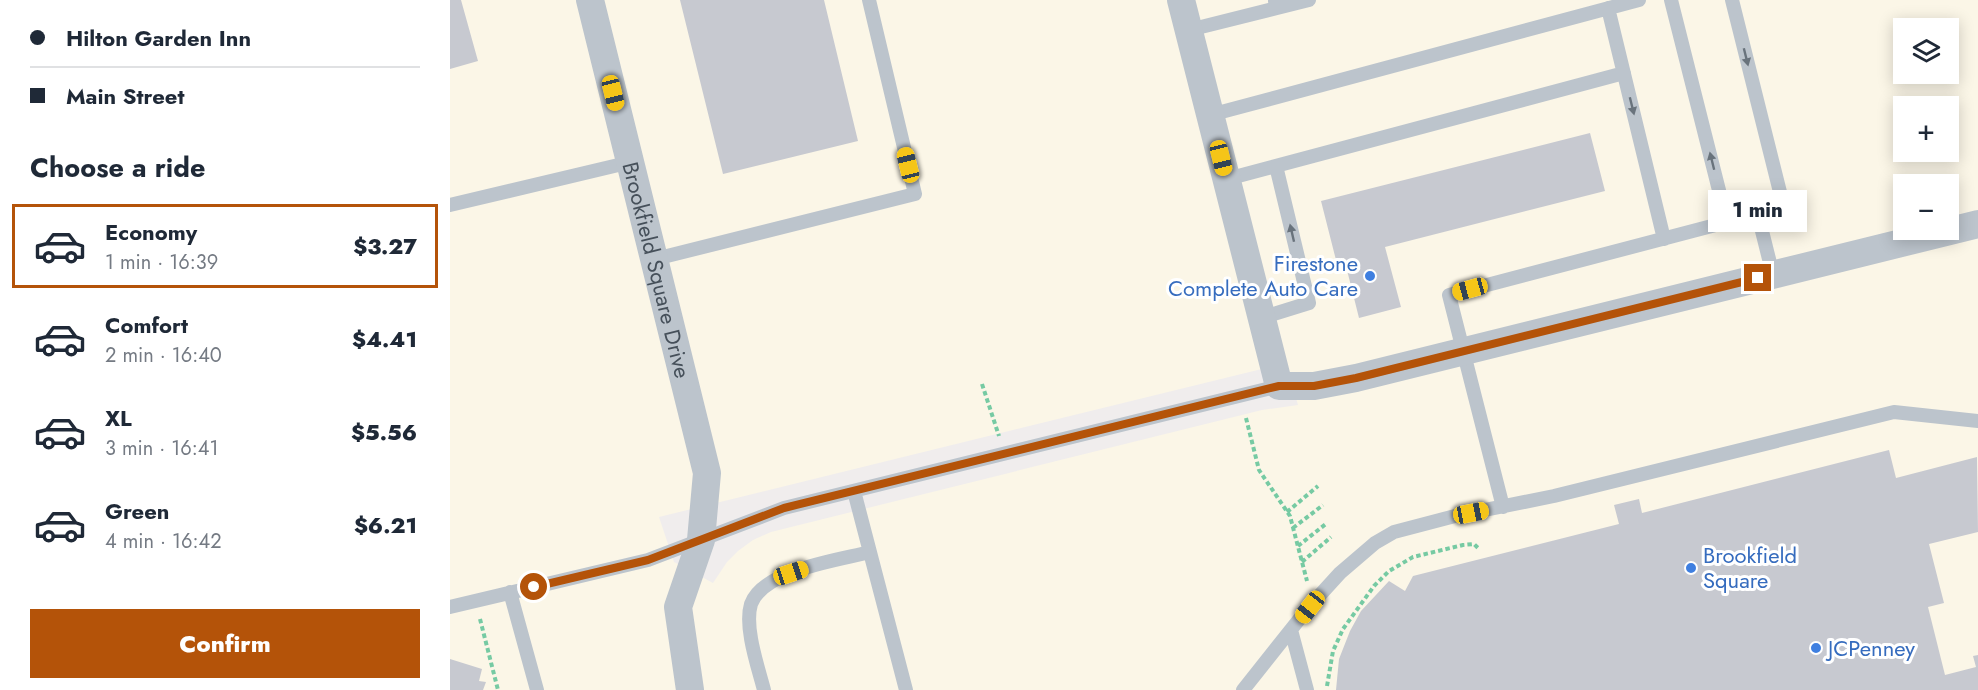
<!DOCTYPE html>
<html lang="en">
<head>
<meta charset="utf-8">
<style>
	body { margin:0; font-family:Jost,sans-serif; background:#f6f6f7; color:#1f2937; height:100vh; display:flex; flex-direction:column; font-size:22px; white-space:nowrap }
	* { box-sizing:border-box; margin:0 }
	p { font-size:20px; color:#747a83 }
	.icon { flex:none; width:33px; height:33px; fill:none; stroke:currentColor; stroke-width:2; stroke-linecap:round; stroke-linejoin:round }
	.map { position:relative; flex:1; overflow:hidden }
	.sheet { display:flex; flex-direction:column; background:#fff; width:450px }
	.sheet>* { flex:none }
	.top-card { display:grid; align-content:center; height:132px; padding:0 30px; background:#fff }
	.buttons { position:absolute; left:1443px; top:18px; display:grid; gap:12px }
	.buttons a { display:grid; place-items:center; width:66px; height:66px; border-radius:0px; background:#fff; box-shadow:0 3px 15px #0003; font-size:30px }
	.end { position:absolute; width:27px; height:27px; margin:-14px; border:8px solid #b45309; background:#fff; box-shadow:0 0 0 3px #fff }
	.from { border-radius:50% }
	.bubble { position:absolute; height:42px; border-radius:0px; background:#fff; box-shadow:0 3px 15px #0003; font-size:20px; font-weight:800; line-height:42px; text-align:center }
	.car { position:absolute; width:18px; height:36px; margin:-18px -9px; border-radius:8px; box-shadow:0 0 4px 2px #0007; background:linear-gradient(#f5c518 24%,#345 0 40%,#f5c518 0 76%,#345 0 86%,#f5c518 0) }
	.top-card b { display:flex; align-items:center; gap:21px; height:57px; font-size:22px }
	.top-card b+b { border-top:2px solid #e0e1e3 }
	.top-card i { width:15px; height:15px; background:#1f2937 }
	ul { padding:0; list-style:none }
	li { display:flex; align-items:center; gap:18px; height:84px; margin:0 12px 9px; padding:0 18px; border:3px solid transparent; border-radius:0px }
	li div { flex:1 }
	li b { display:block; font-size:22px }
	li em { font-style:normal; font-weight:800 }
	li.active { border-color:#b45309 }
	li>.icon { width:54px; height:54px; stroke-width:1.5 }
	h2 { padding:0 30px; font-size:27px; line-height:72px }
	.primary-button { display:flex; gap:12px; margin-top:auto; padding:12px 30px }
	.primary-button a { flex:1; height:69px; border-radius:0px; background:#b45309; color:#fff; font-size:24px; font-weight:800; line-height:69px; text-align:center }
	main { display:flex; flex:1; min-height:0 }
	.map>svg:first-child { display:block }
	.commercial { fill:#fbf6e7; fill-rule:evenodd }
	.building { fill:#c7c9d0 }
	.lines { fill:none; stroke-linecap:round; stroke-linejoin:round }
	.path { stroke:#76caa3; stroke-width:4; stroke-dasharray:4.5 3; stroke-linecap:butt }
	.lane { stroke:#bcc4cc; stroke-width:14 }
	.street { stroke:#bcc4cc; stroke-width:28 }
	.oneway { fill:#69737c }
	.route { stroke:#b45309; stroke-width:8 }
	.shop-dot { fill:#3f7fe0; stroke:#fff; stroke-width:2 }
	.labels { text-anchor:middle; dominant-baseline:central; stroke-width:6; stroke-linejoin:round; paint-order:stroke }
	.shop-label { font-size:22px; fill:#366cbe; stroke:#fff; text-anchor:start }
	.street-label { font-size:22px; fill:#46505a; stroke:#fff }
</style>
</head>
<body>
<main>
<section class="sheet">
<div class="top-card">
<b><i class="from"></i>Hilton Garden Inn</b>
<b><i></i>Main Street</b>
</div>
<h2>Choose a ride</h2>
<ul>
<li class="active"><svg class="icon" aria-label="car" viewBox="0 0 24 24"><path d="M5 17H2v-5l4-1 3-4h7l3 4 3 1v5h-3M9 17h6M6 11h13"/><circle cx="7" cy="17" r="2"/><circle cx="17" cy="17" r="2"/></svg><div><b>Economy</b><p>1 min · 16:39</p></div><em>$3.27</em></li>
<li><svg class="icon" aria-label="car" viewBox="0 0 24 24"><path d="M5 17H2v-5l4-1 3-4h7l3 4 3 1v5h-3M9 17h6M6 11h13"/><circle cx="7" cy="17" r="2"/><circle cx="17" cy="17" r="2"/></svg><div><b>Comfort</b><p>2 min · 16:40</p></div><em>$4.41</em></li>
<li><svg class="icon" aria-label="car" viewBox="0 0 24 24"><path d="M5 17H2v-5l4-1 3-4h7l3 4 3 1v5h-3M9 17h6M6 11h13"/><circle cx="7" cy="17" r="2"/><circle cx="17" cy="17" r="2"/></svg><div><b>XL</b><p>3 min · 16:41</p></div><em>$5.56</em></li>
<li><svg class="icon" aria-label="car" viewBox="0 0 24 24"><path d="M5 17H2v-5l4-1 3-4h7l3 4 3 1v5h-3M9 17h6M6 11h13"/><circle cx="7" cy="17" r="2"/><circle cx="17" cy="17" r="2"/></svg><div><b>Green</b><p>4 min · 16:42</p></div><em>$6.21</em></li>
</ul>
<div class="primary-button"><a>Confirm</a></div>
</section>
<div class="map">
<svg width="1528" height="690" viewBox="0 0 1528 690">
	<rect width="100%" height="100%" fill="#f0eded"/>
	<path class="commercial" d="M0 0H1528V690H0ZM1454 28H1498V74H1454ZM1454 106H1498V152H1454ZM1454 184H1498V230H1454ZM836 363 848 405 812 410 321 532 303 540 288 551 277 562 263 583 224 562 209 517Z"/>
	<path class="building" d="M0 0H11L28 61 0 69Z
		M230 0H374L408 141 273 174Z
		M1140 133 1155 191 935 247 951 307 909 318 894 258 886 260 871 201Z
		M1439 450 1446 478 1527 457 1528 532 1479 544 1494 603 1478 607 1495 675 1526 667 1523 656 1528 655V690H886L889 659 900 631 911 611 939 581 955 591 963 576 1169 524 1164 505 1189 499 1192 513Z
		M0 659 32 669 29 681 36 682 33 690H0Z"/>
	<g class="lines">
		<path class="path" d="M532 384 549 436
			M796 418 809 470 840 516 857 581
			M837 512 868 486
			M843 528 873 505
			M848 546 877 523
			M852 562 881 537
			M30 619 48 690
			M877 686 883 651 893 629 924 586 939 571 963 557 1013 545 1024 544 1029 549"/>
		<path class="lane" d="M1221 0 1277 222 1334 208 1282 0
			M825 1 827 8 859 0
			M1158 8 1214 239
			M739 30 827 8
			M760 115 1189 0
			M777 179 1174 73
			M0 205 181 162
			M1308 215 1323 275
			M205 259 465 194 419 0
			M811 318 859 303 826 166
			M404 491 456 690
			M1053 507 999 295 1277 222
			M60 592 87 690
			M0 607 198 560 334 508 829 386
			M841 630 857 690
			M314 690C308 667 294 627 301 604 313 570 389 560 420 552
			M793 690 859 607 890 573 925 543 944 532 1005 516 1104 496 1444 412 1528 421"/>
		<g class="street">
			<path id="s1" d="M140 0 257 473 251 540 228 607 240 690"/>
			<path d="M731 0 829 386H864L906 378 1528 224"/>
		</g>
	</g>
	<defs><path id="oneway-solid" d="M-6-.8H1V-3.2L6.5 0L1 3.2V.8H-6Z" transform="scale(1.5)"/></defs>
	<g class="oneway">
		<use href="#oneway-solid" transform="translate(1296 57) rotate(76)"/>
		<use href="#oneway-solid" transform="translate(1182 106) rotate(76)"/>
		<use href="#oneway-solid" transform="translate(1262 161) rotate(-104)"/>
		<use href="#oneway-solid" transform="translate(842 233) rotate(-103)"/>
	</g>
	<g class="lines">
		<path class="route" d="M84 587 198 560 334 508 829 386H864L906 378 1308 278"/>
	</g>
	<g class="shop-dot">
		<circle cx="920" cy="276" r="6"/>
		<circle cx="1241" cy="568" r="6"/>
		<circle cx="1366" cy="648" r="6"/>
	</g>
	<g class="labels">
		<g class="shop-label">
			<text x="908" y="263" text-anchor="end">Firestone<tspan x="908" dy="25">Complete Auto Care</tspan></text>
			<text x="1253" y="555">Brookfield<tspan x="1253" dy="25">Square</tspan></text>
			<text x="1378" y="648">JCPenney</text>
		</g>
		<g class="street-label">
			<text stroke="none"><textPath href="#s1" startOffset="278">Brookfield Square Drive</textPath></text>
		</g>
	</g>
</svg>
<div class="buttons">
<a><svg class="icon" aria-label="layers" viewBox="0 0 24 24"><path d="M12 4l9 5-9 5-9-5zM3 14l9 5 9-5"/></svg></a>
<a>+</a>
<a>−</a>
</div>
<i class="end from" style="left:84px;top:587px"></i>
<i class="end" style="left:1308px;top:278px"></i>
<div class="bubble" style="left:1258px;top:190px;width:99px">1 min</div>
<i class="car" style="left:163px;top:93px;rotate:166deg"></i>
<i class="car" style="left:771px;top:158px;rotate:166deg"></i>
<i class="car" style="left:458px;top:165px;rotate:346deg"></i>
<i class="car" style="left:1020px;top:289px;rotate:255deg"></i>
<i class="car" style="left:1021px;top:513px;rotate:79deg"></i>
<i class="car" style="left:341px;top:573px;rotate:72deg"></i>
<i class="car" style="left:860px;top:607px;rotate:218deg"></i>
</div>
</main>
</body>
</html>
